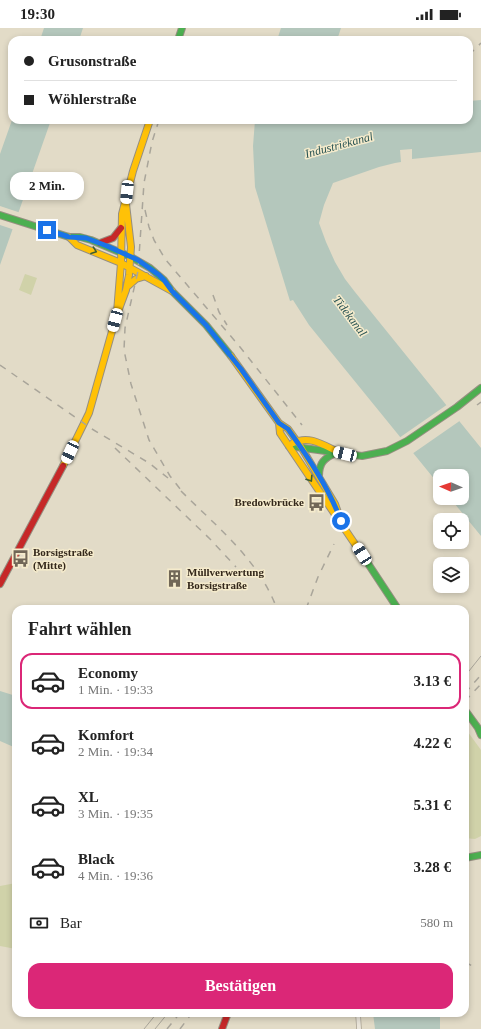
<!DOCTYPE html>
<html lang="de">
<head>
<meta charset="utf-8">
<style>
	body { margin:0; font-family:"Times New Roman",serif; background:#f6f6f6; color:#222; height:100vh; display:flex; flex-direction:column; font-size:15px; white-space:nowrap }
	* { box-sizing:border-box; margin:0 }
	p { font-size:13px; color:#767676 }
	.icon { flex:none; width:22px; height:22px; fill:none; stroke:currentColor; stroke-width:2; stroke-linecap:round; stroke-linejoin:round }
	.map { position:relative; flex:1; overflow:hidden }
	.side { position:absolute; left:12px; top:577px; width:457px; height:412px; display:flex; flex-direction:column; background:#fff; border-radius:12px; box-shadow:0 2px 6px #0003 }
	.side>* { flex:none }
	.hud { position:absolute; left:8px; top:8px; width:465px; height:88px; border-radius:12px; box-shadow:0 2px 6px #0003; display:grid; align-content:center; height:88px; padding:0 16px; background:#fff }
	.needle { width:26px; rotate:272deg }
	.controls { position:absolute; left:433px; top:441px; display:grid; gap:8px }
	.controls a { display:grid; place-items:center; width:36px; height:36px; border-radius:8px; background:#fff; box-shadow:0 2px 6px #0003; font-size:20px }
	.end { position:absolute; width:18px; height:18px; margin:-9px; border:5px solid #1a73e8; background:#fff; box-shadow:0 0 0 2px #fff }
	.from { border-radius:50% }
	.bubble { position:absolute; height:28px; border-radius:12px; background:#fff; box-shadow:0 2px 6px #0003; font-size:13px; font-weight:700; line-height:28px; text-align:center }
	.car { position:absolute; width:12px; height:24px; margin:-12px -6px; border-radius:5px; box-shadow:0 0 3px 1px #0007; background:linear-gradient(#fff 24%,#345 0 40%,#fff 0 76%,#345 0 86%,#fff 0) }
	.hud b { display:flex; align-items:center; gap:14px; height:38px; font-size:15px }
	.hud b+b { border-top:1px solid #e0e0e0 }
	.hud i { width:10px; height:10px; background:#222 }
	ul { padding:0; list-style:none }
	li { display:flex; align-items:center; gap:12px; height:56px; margin:0 8px 6px; padding:0 8px; border:2px solid transparent; border-radius:12px }
	li div { flex:1 }
	li b { display:block; font-size:15px }
	li em { font-style:normal; font-weight:700 }
	li.current { border-color:#db2777 }
	li>.icon { width:36px; height:36px; stroke-width:1.5 }
	h2 { padding:0 16px; font-size:18px; line-height:48px }
	.pay { display:flex; align-items:center; gap:10px; height:44px; padding:0 16px; font-size:15px }
	.pay p { margin-inline-start:auto }
	.primary-button { display:flex; gap:8px; margin-top:auto; padding:8px 16px }
	.primary-button a { flex:1; height:46px; border-radius:12px; background:#db2777; color:#fff; font-size:16px; font-weight:700; line-height:46px; text-align:center }
	.status { display:flex; justify-content:space-between; align-items:center; height:28px; padding:0 20px; background:#fff; direction:ltr }
	.status svg { height:11px; fill:currentColor }
	.map>svg:first-child { display:block }
	.green { fill:#d0d2a9 }
	.water { fill:#b4c7bc }
	.pier { fill:#e2dbc7 }
	.lines { fill:none; stroke-linecap:round; stroke-linejoin:round }
	.street-casing { stroke:#a7a091; stroke-width:5.5 }
	.fast-casing { stroke:#968f81; stroke-width:8 }
	.slow-casing { stroke:#968f81; stroke-width:8 }
	.jam-casing { stroke:#968f81; stroke-width:8 }
	.street { stroke:#eae5da; stroke-width:4 }
	.fast { stroke:#4caf50; stroke-width:6 }
	.slow { stroke:#ffc107; stroke-width:6 }
	.jam { stroke:#c62828; stroke-width:6 }
	.tram { stroke:#a9a59a; stroke-width:1 }
	.rail { stroke:#a9a59a; stroke-width:1.5; stroke-dasharray:7 7; stroke-linecap:butt }
	.oneway { stroke:#3e5e30 }
	.route { stroke:#1a73e8; stroke-width:5 }
	.labels { text-anchor:middle; dominant-baseline:central; stroke-width:3; stroke-linejoin:round; paint-order:stroke }
	.poi-label { font-size:11px; font-weight:bold; fill:#34281b; stroke:#f5ebcc; text-anchor:start }
	.water-label { font-size:12px; font-style:italic; fill:#2a5453; stroke:#f5ebcc }
</style>
</head>
<body>
<div class="status"><b>19:30</b><svg viewBox="0 0 49 12"><path d="M0 12V9h3v3zM5 12V6h3v6zM10 12V3h3v9zM15 12V0h3v12zM26 1h20v11H26zM47 4h2v5h-2z"/></svg></div>
<div class="map">
<svg width="481" height="1001" viewBox="0 0 481 1001">
	<rect width="100%" height="100%" fill="#e2dbc7"/>
	<path class="green" d="M25 246 37 250 31 267 19 262Z
		M465 700 481 722V808L475 811 465 810Z
		M16 855V921L0 918V858Z"/>
	<path class="water" d="M44 0H83L79 12H40Z
		M281 0H341L337 12H277Z
		M481 72V124L412 131V121L400 122 401 134 395 135 379 139 333 155 324 177 319 195 326 214 335 234 345 251 355 264 481 420V508L450 470H462V448H440V458L309 297 293 272 290 273 255 159 253 118 255 92H469V73Z
		M12 92H51L0 237V126Z
		M0 663 16 668V720L0 713Z
		M373 985H440V1001H375Z"/>
	<path class="pier" d="M0 178 21 185 15 202 0 197Z
		M448 376 461 392 412 426 399 410Z"/>
	<g class="lines">
		<defs>
			<path id="street" d="M358 985 359 1001"/>
			<path id="fast" d="M178 12 182 0
				M0 187 69 209H80L91 212 131 229 150 240 164 252 172 263 206 297 231 328
				M289 418 362 428 387 423 407 413 457 379 481 360
				M319 448C319 435 324 430 336 425
				M363 528 398 581
				M465 682 478 700 481 707
				M465 830 481 827"/>
			<path id="slow" d="M69 209 77 217 121 235 172 263
				M128 258 136 251 146 248
				M117 284 121 235 122 186 133 143 150 92
				M231 328 279 395 288 401 301 419 335 476 341 493
				M279 395 280 405 363 528
				M293 415C308 407 322 416 336 423
				M63 438 89 385 116 289 126 262 129 247 131 219 126 176"/>
			<path id="jam" d="M100 215 113 210 121 200
				M0 556 63 438
				M222 1001 228 985"/>
		</defs>
		<use href="#street" class="street-casing"/>
		<use href="#fast" class="fast-casing"/>
		<use href="#slow" class="slow-casing"/>
		<use href="#jam" class="jam-casing"/>
		<use href="#street" class="street"/>
		<use href="#fast" class="fast"/>
		<use href="#slow" class="slow"/>
		<use href="#jam" class="jam"/>
		<path class="tram" d="M465 648 481 628
			M144 1001 157 985
			M155 1001 168 985"/>
		<path class="rail" d="M469 27 481 15
			M159 92 152 114 144 155 138 243 125 300 124 322 131 356 149 412 170 448 184 466
			M145 182 149 199 154 212 165 231 240 319 302 397
			M213 267 219 284 227 297
			M0 337 92 401 149 435 168 450
			M477 377 481 374
			M115 420 210 511 236 539
			M181 463C217 499 259 532 277 581
			M306 581 318 549 334 516
			M465 665 481 647
			M465 673 481 656
			M465 934 476 940
			M167 1001 180 985
			M180 1001 192 985"/>
	</g>
	<defs><path id="oneway-chevron" d="M-2-3.5L2.5 0L-2 3.5" fill="none" stroke-width="1.6" stroke-linecap="round" stroke-linejoin="round"/></defs>
	<g class="oneway">
		<use href="#oneway-chevron" transform="translate(94 223) rotate(20)"/>
		<use href="#oneway-chevron" transform="translate(310 451) rotate(57)"/>
	</g>
	<g class="lines">
		<path class="route" d="M47 202 69 209 86 210 107 218 138 232 159 247 164 252 172 263 206 297 241 341 279 395 288 401C308 429 329 460 341 493"/>
	</g>
	<defs>
		<symbol id="bus-bare" viewBox="-9 -9 18 18"><path d="M-5-6H5V4H4V6H2V4H-2V6H-4V4H-5ZM-3.5-4V0h7V-4ZM-3.5 1.2v1.5H-2V1.2ZM2 1.2v1.5H3.5V1.2Z" fill="#716757" stroke="#f5ebcc" stroke-width="2.5" paint-order="stroke"/></symbol>
		<symbol id="building-bare" viewBox="-9 -9 18 18"><path d="M-4-6H4V6H1V3H-1V6H-4ZM-2.5-4.3h1.7v1.8h-1.7ZM.8-4.3h1.7v1.8H.8ZM-2.5-1h1.7V.8h-1.7ZM.8-1h1.7V.8H.8Z" fill="#716757" stroke="#f5ebcc" stroke-width="2.5" paint-order="stroke"/></symbol>
	</defs>
	<g fill-rule="evenodd">
		<use href="#bus-bare" x="304" y="462" width="25" height="25"/>
		<use href="#bus-bare" x="8" y="518" width="25" height="25"/>
		<use href="#building-bare" x="162" y="538" width="25" height="25"/>
	</g>
	<g class="labels">
		<g class="poi-label">
			<text x="304" y="474" text-anchor="end">Bredowbrücke</text>
			<text x="33" y="524">Borsigstraße<tspan x="33" dy="13">(Mitte)</tspan></text>
			<text x="187" y="544">Müllverwertung<tspan x="187" dy="13">Borsigstraße</tspan></text>
		</g>
		<g class="water-label">
			<text transform="translate(339 117) rotate(-15)">Industriekanal</text>
			<text transform="translate(350 288) rotate(53)">Tidekanal</text>
		</g>
	</g>
</svg>
<div class="controls">
<a><svg class="needle" viewBox="-14 -14 28 28"><path d="M0-13l5 13h-10z" fill="#e53935"/><path d="M0 13l5-13h-10z" fill="#767676"/></svg></a>
<a><svg class="icon" aria-label="locate" viewBox="0 0 24 24"><circle cx="12" cy="12" r="6"/><path d="M12 2v4M12 18v4M2 12h4M18 12h4"/></svg></a>
<a><svg class="icon" aria-label="layers" viewBox="0 0 24 24"><path d="M12 4l9 5-9 5-9-5zM3 14l9 5 9-5"/></svg></a>
</div>
<i class="end from" style="left:341px;top:493px"></i>
<i class="end" style="left:47px;top:202px"></i>
<div class="bubble" style="left:10px;top:144px;width:74px">2 Min.</div>
<i class="car" style="left:127px;top:164px;rotate:186deg"></i>
<i class="car" style="left:115px;top:292px;rotate:195deg"></i>
<i class="car" style="left:70px;top:424px;rotate:205deg"></i>
<i class="car" style="left:345px;top:426px;rotate:284deg"></i>
<i class="car" style="left:362px;top:526px;rotate:327deg"></i>
<div class="hud">
<b><i class="from"></i>Grusonstraße</b>
<b><i></i>Wöhlerstraße</b>
</div>
<section class="side">
<h2>Fahrt wählen</h2>
<ul>
<li class="current"><svg class="icon" aria-label="car" viewBox="0 0 24 24"><path d="M5 17H2v-5l4-1 3-4h7l3 4 3 1v5h-3M9 17h6M6 11h13"/><circle cx="7" cy="17" r="2"/><circle cx="17" cy="17" r="2"/></svg><div><b>Economy</b><p>1 Min. · 19:33</p></div><em>3.13 €</em></li>
<li><svg class="icon" aria-label="car" viewBox="0 0 24 24"><path d="M5 17H2v-5l4-1 3-4h7l3 4 3 1v5h-3M9 17h6M6 11h13"/><circle cx="7" cy="17" r="2"/><circle cx="17" cy="17" r="2"/></svg><div><b>Komfort</b><p>2 Min. · 19:34</p></div><em>4.22 €</em></li>
<li><svg class="icon" aria-label="car" viewBox="0 0 24 24"><path d="M5 17H2v-5l4-1 3-4h7l3 4 3 1v5h-3M9 17h6M6 11h13"/><circle cx="7" cy="17" r="2"/><circle cx="17" cy="17" r="2"/></svg><div><b>XL</b><p>3 Min. · 19:35</p></div><em>5.31 €</em></li>
<li><svg class="icon" aria-label="car" viewBox="0 0 24 24"><path d="M5 17H2v-5l4-1 3-4h7l3 4 3 1v5h-3M9 17h6M6 11h13"/><circle cx="7" cy="17" r="2"/><circle cx="17" cy="17" r="2"/></svg><div><b>Black</b><p>4 Min. · 19:36</p></div><em>3.28 €</em></li>
</ul>
<div class="pay"><svg class="icon" aria-label="cash" viewBox="0 0 24 24"><path d="M3 7h18v10H3z"/><circle cx="12" cy="12" r="2"/></svg>Bar<p>580 m</p></div>
<div class="primary-button"><a>Bestätigen</a></div>
</section>
</div>
</body>
</html>
